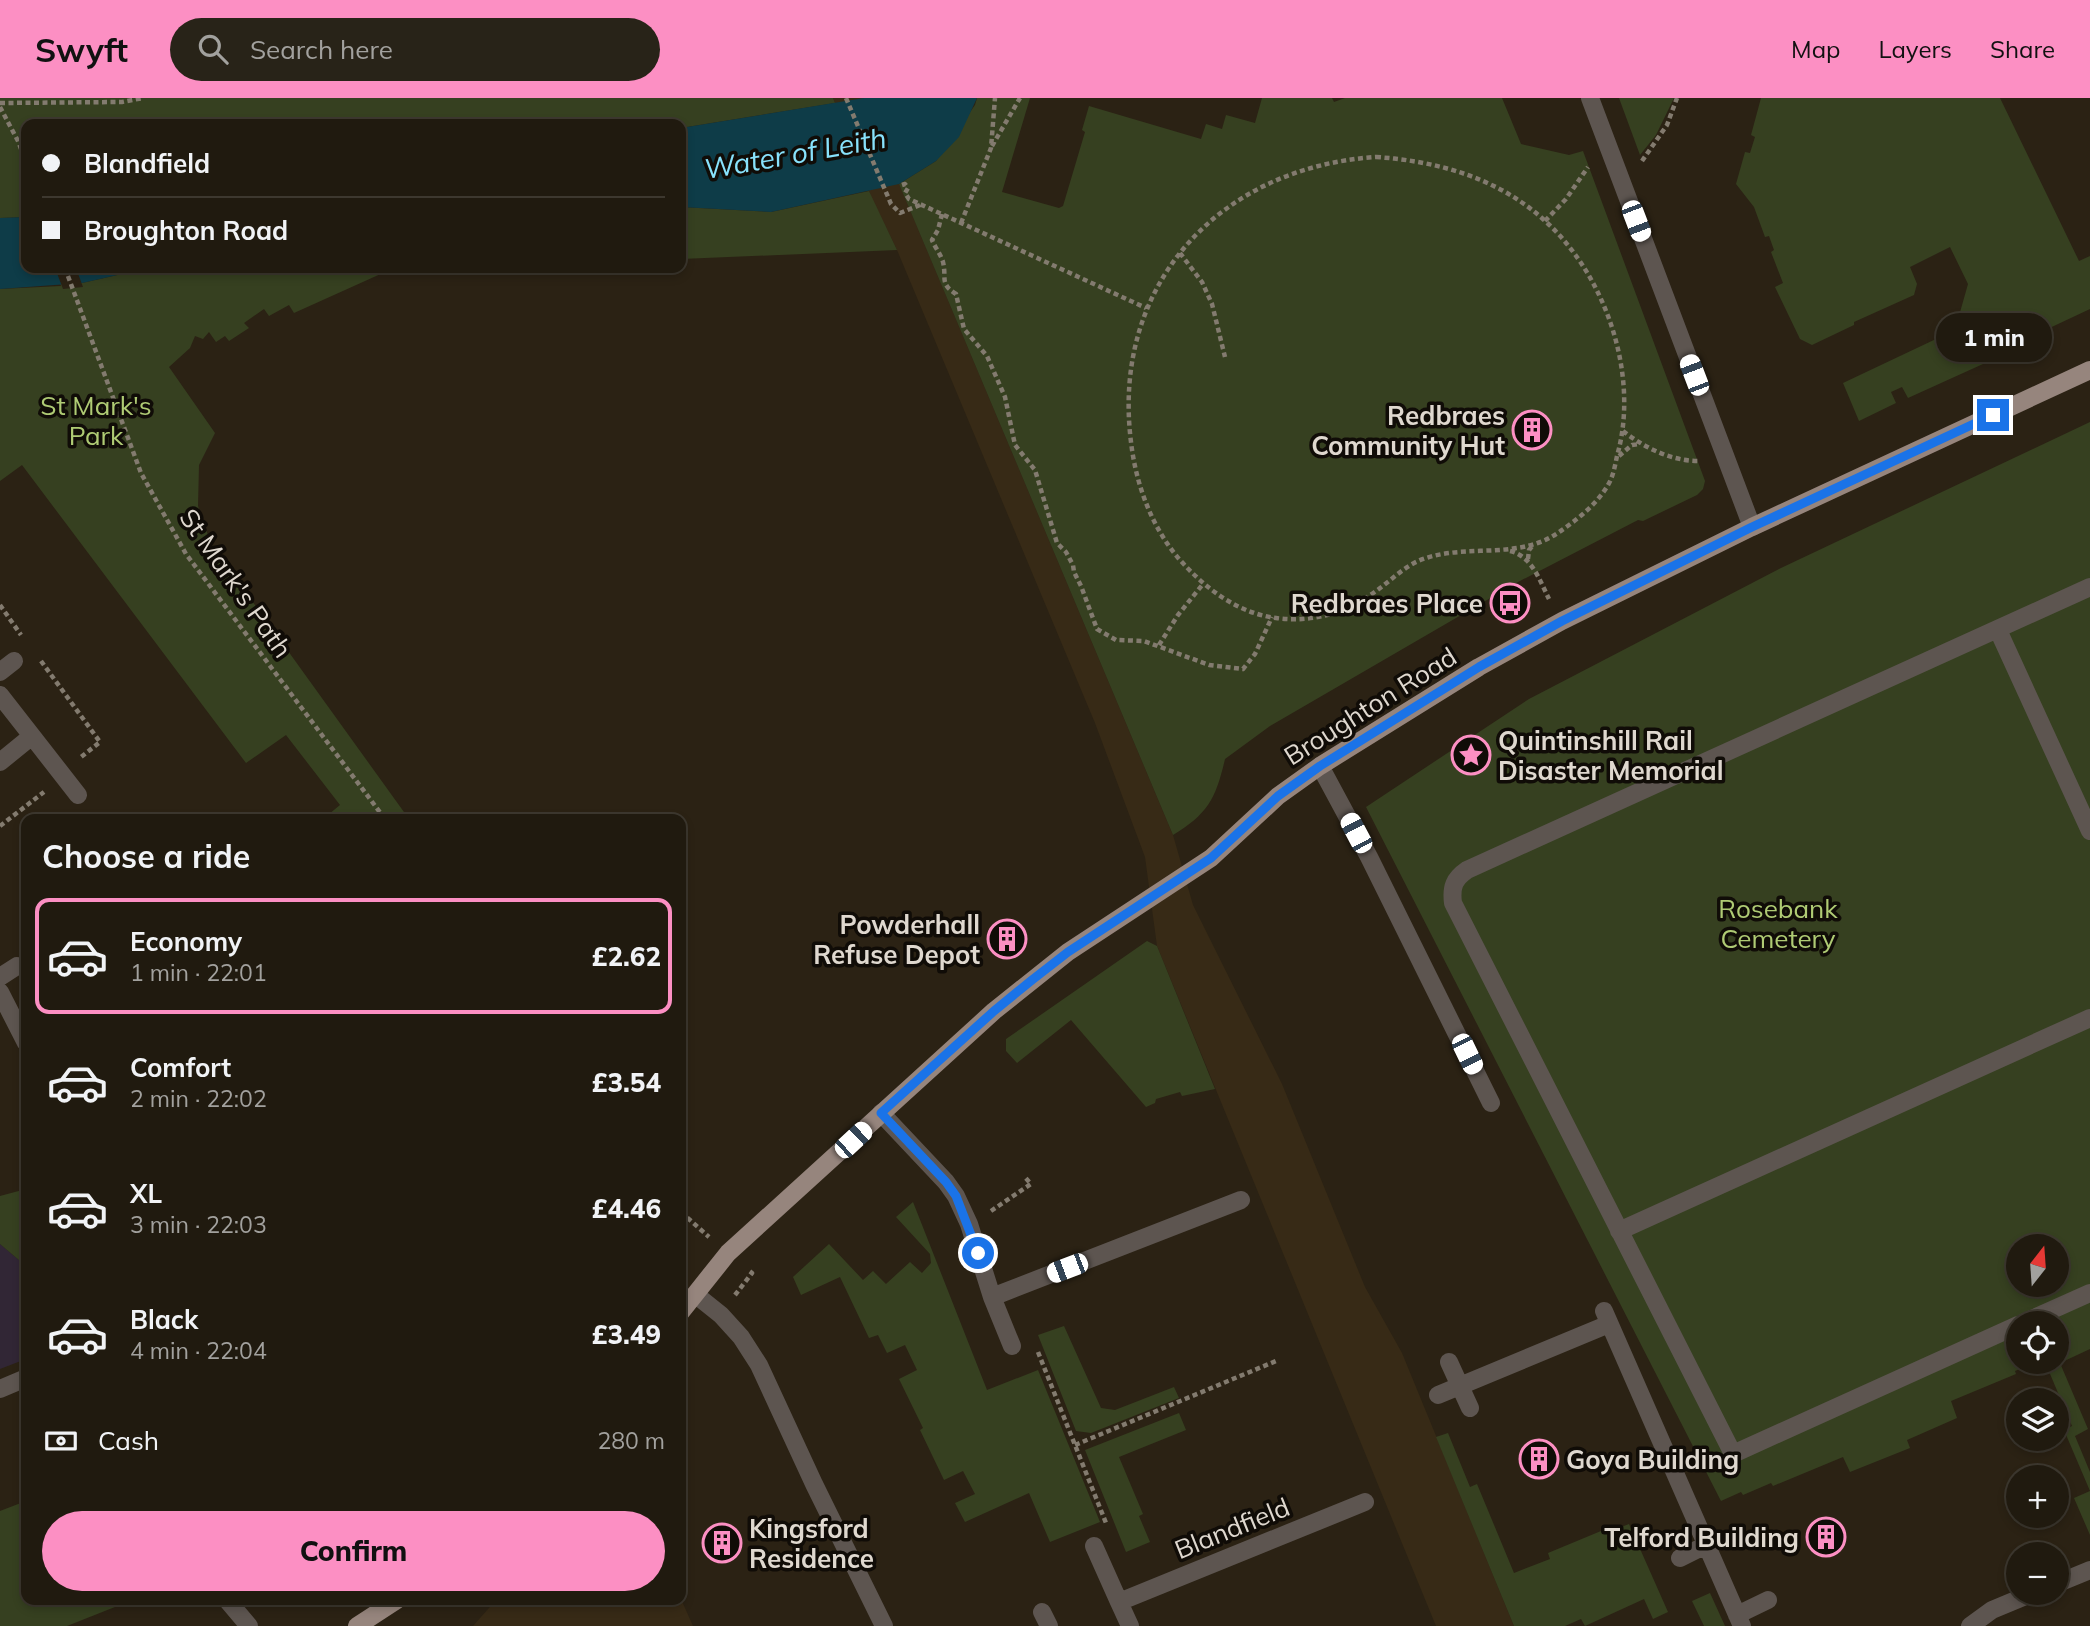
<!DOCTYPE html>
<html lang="en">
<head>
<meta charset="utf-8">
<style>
	body { margin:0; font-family:Mulish,sans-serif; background:#282318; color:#f1f3f6; height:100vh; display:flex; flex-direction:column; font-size:26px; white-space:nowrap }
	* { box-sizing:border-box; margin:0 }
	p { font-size:23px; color:#a2a19e }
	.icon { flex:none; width:38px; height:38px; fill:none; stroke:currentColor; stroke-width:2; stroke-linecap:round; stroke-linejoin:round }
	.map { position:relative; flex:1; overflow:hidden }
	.drawer { position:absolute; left:21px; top:716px; width:665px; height:791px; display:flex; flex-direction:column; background:#201a0f; border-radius:14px; box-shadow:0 4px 10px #0003,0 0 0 2px #3d382f }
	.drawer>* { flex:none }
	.top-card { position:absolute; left:21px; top:21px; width:665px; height:154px; border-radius:14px; box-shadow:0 4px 10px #0003,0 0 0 2px #3d382f; display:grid; align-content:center; height:154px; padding:0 21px; background:#201a0f }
	.needle { width:46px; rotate:17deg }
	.controls { position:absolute; left:2006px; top:1136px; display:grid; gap:14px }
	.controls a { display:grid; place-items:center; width:63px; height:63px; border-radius:50%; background:#201a0f; box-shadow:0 4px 10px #0003,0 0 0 2px #3d382f; font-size:35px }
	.end { position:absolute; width:32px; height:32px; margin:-16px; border:9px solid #1a73e8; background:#fff; box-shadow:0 0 0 4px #fff }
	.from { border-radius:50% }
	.bubble { position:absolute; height:49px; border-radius:24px; background:#201a0f; box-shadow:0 4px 10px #0003,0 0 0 2px #3d382f; font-size:23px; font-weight:800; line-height:49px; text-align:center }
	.car { position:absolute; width:21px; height:42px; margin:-21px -10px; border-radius:9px; box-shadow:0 0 5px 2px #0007; background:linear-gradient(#fff 24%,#345 0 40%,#fff 0 76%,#345 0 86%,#fff 0) }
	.top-card b { display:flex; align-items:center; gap:24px; height:66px; font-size:26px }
	.top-card b+b { border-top:2px solid #3d382f }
	.top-card i { width:18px; height:18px; background:#f1f3f6 }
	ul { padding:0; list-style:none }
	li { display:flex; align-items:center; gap:21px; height:116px; margin:0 14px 10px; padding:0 7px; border:4px solid transparent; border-radius:14px }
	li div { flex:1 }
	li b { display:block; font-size:26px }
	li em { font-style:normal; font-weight:800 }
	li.selected { border-color:#fc8fc3 }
	li>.icon { width:63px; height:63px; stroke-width:1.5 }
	h2 { padding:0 21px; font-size:32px; line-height:84px }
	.pay { display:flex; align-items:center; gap:18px; height:77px; padding:0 21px; font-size:26px }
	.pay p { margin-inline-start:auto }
	.button { display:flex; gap:14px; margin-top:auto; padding:14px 21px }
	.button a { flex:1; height:80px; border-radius:42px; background:#fc8fc3; color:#111; font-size:28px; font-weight:800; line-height:80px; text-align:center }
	header { display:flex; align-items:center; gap:42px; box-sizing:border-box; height:98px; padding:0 35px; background:#fc8fc3; color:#111 }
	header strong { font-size:33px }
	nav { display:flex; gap:38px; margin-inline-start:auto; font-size:24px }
	.search { width:490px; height:63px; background:#282318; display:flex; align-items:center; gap:18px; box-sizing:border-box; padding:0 24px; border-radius:38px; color:#a2a19e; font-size:26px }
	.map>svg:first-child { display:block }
	.commercial { fill:#312635 }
	.built { fill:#372a16 }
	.green { fill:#364020; fill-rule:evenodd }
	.water { fill:#0e3c48 }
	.pier { fill:#2b2214 }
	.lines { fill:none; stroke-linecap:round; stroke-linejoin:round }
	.path { stroke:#837b6f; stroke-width:4.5; stroke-dasharray:5 3.5; stroke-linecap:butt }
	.minor { stroke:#5d5550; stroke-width:18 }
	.major { stroke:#96857d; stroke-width:18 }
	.route { stroke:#1a73e8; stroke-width:9 }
	.labels { text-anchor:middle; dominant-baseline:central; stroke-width:7; stroke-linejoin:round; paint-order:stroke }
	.park-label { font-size:26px; fill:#afcb74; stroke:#100c07 }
	.poi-label { font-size:26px; font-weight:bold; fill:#dfd8cf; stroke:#100c07; text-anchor:end }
	.street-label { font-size:26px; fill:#dfd8cf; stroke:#100c07 }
	.water-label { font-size:28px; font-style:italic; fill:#88e2fc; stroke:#100c07 }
</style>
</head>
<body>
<header>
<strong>Swyft</strong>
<div class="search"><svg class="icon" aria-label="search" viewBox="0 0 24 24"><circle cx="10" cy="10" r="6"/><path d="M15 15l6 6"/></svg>Search here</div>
<nav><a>Map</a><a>Layers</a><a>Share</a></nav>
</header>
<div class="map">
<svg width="2090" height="1528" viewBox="0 0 2090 1528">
	<rect width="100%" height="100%" fill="#2b2214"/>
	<path class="commercial" d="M0 1146 26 1168V1261L0 1271Z"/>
	<path class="built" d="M833 0H863L1173 737 1193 807 1282 986 1365 1189 1402 1255 1514 1528H1436L1157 848 1145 759 1095 625 897 152 872 101Z
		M681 1501 693 1528H473L496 1502Z"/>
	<path class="green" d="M0 0H833L835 5 681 30V26H26V119L0 120Z
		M977 0H1030L1002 94 1059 110 1063 108 1085 34 1082 32 1089 8 1201 41 1206 26 1222 31 1226 17 1255 25 1262 0H1332L1334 4 1345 0H1502L1521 46 1569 57 1583 53 1705 383 1703 391 1697 397 1643 423 1638 422 1518 484 1270 628 1225 661C1216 700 1208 716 1173 737L899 86 936 63 975 7Z
		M1619 0H1674L1656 37 1640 57Z
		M1761 0H2000L2079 163 2090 158V211L2022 243 2019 248 2004 256 1998 244 1988 249 1994 261 1908 300 1902 289 1891 294 1896 305 1859 323 1843 285 1955 232 1968 186 1950 149 1910 169 1917 186 1914 197 1854 224V227L1812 247 1800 241 1775 189 1783 185 1771 154 1774 152 1769 138 1765 139 1754 109 1736 86 1745 54 1750 55 1755 39 1751 37Z
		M869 93 897 152 681 161V109L771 114Z
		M55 170 82 185 148 170H487L385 174 294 215 289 207 269 218 264 211 244 225 249 230 229 243 225 238 216 244 209 234 203 241 195 238 190 250 169 269 215 335 199 367 198 408 211 446 409 721H323L340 707 286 637 246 665 22 367 0 383V191L61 188Z
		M2090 324V1251L2060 1265 2088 1331 2075 1338 2090 1374V1437L2074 1400 2090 1393 2064 1332 2072 1328 2045 1264H2056V1225H2018V1264H2036L2015 1273 2016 1276 1951 1303 1957 1320 1907 1342 1910 1350 1850 1374 1843 1359 1773 1388 1771 1385 1743 1397 1741 1394 1721 1403 1366 709 1529 601 1781 470ZM2018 1148H2056V1186H2018Z
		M1147 843 1157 848 1215 991 1182 998 1180 994 1156 1001 1155 1005 1146 1009 1071 922 1017 965 1006 953V941Z
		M26 1091V1168L0 1146V1098Z
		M913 1104 987 1292 1038 1272 1100 1424 1050 1444 1029 1395 965 1424 955 1405 975 1396 963 1373 944 1382 920 1332 923 1330 899 1281 917 1272 905 1247 887 1255 878 1237 869 1240 840 1179 801 1197 793 1179 829 1146 863 1182 873 1173 886 1186 910 1164 922 1175 931 1165 930 1156 896 1119Z
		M1064 1228 1101 1310 1115 1312 1174 1289 1179 1300 1091 1335 1076 1333 1038 1237Z
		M1179 1315 1186 1332 1119 1359 1143 1416 1139 1418 1150 1444 1126 1454 1085 1352Z
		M1448 1335 1470 1389 1477 1386 1514 1475 1550 1461 1548 1455 1601 1433 1603 1436 1629 1426 1668 1514 1653 1521 1644 1501 1585 1528 1581 1521 1565 1528H1514L1436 1339Z
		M26 1403V1502H124L125 1505 67 1528H0V1413Z
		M1710 1495 1725 1528H1704L1692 1503Z"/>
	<path class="water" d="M864 0H977L959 39 936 63 899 86 771 114 681 109V30Z
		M26 119V170H148L82 185 0 191V120Z"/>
	<path class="pier" d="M55 170H76L83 189 63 191Z"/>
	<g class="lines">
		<path class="path" d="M846 0 891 106 900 115 920 107
			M0 5 122 4 143 0
			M0 9 18 43 26 64
			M992 48 1020 0
			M1376 59C1437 63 1498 80 1544 122 1606 177 1640 278 1617 358 1615 368 1613 379 1608 387 1597 406 1577 422 1559 434 1520 462 1469 446 1426 460 1406 466 1392 482 1376 493 1346 515 1312 525 1276 520 1237 515 1205 490 1180 462 1152 430 1136 387 1131 344 1111 186 1220 69 1376 59Z
			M1642 63 1667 27 1677 0
			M902 87 905 86 908 90 905 95 909 101 1146 210
			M942 116 938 132 932 142C935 149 941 157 943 164 947 181 939 185 956 196L964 231 987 258 1005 299 1015 347 1035 372 1057 445 1066 454 1073 467 1074 474 1081 488 1097 531 1116 542 1144 543 1209 567 1243 571 1255 556 1272 519
			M1545 123 1566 101 1588 69
			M961 125 991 50 995 0
			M1180 155 1202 184 1212 206 1225 259
			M65 170 141 375 186 456 385 721
			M1623 333C1645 350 1671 363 1699 363
			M1619 358 1632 347 1640 346
			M1510 453C1532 458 1540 483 1549 501
			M1528 461 1529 452 1534 446
			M0 507 21 537
			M1159 547 1178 517 1203 486
			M41 563 100 644 81 659
			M0 728 44 694
			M991 1113 1031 1086 1024 1078
			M681 1114 709 1139
			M735 1197 752 1175 748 1172
			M1038 1254 1106 1425
			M1075 1347 1276 1263"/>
		<path class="minor" d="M1590 0 1752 429
			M1998 532 2090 733
			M0 574 14 563
			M0 597 32 638 0 664
			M32 638 78 697
			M1320 668 1369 759 1491 1005
			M0 879 17 868
			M0 894 26 945
			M881 1015 946 1084 956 1098 969 1126 992 1199 1012 1248
			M1619 1133 2090 920
			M696 1197 721 1217 741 1239 759 1267 814 1386 884 1528
			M992 1199 1241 1102
			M1604 1213 1742 1528
			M2023 1225 2090 1195
			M2018 1227 1733 1356 1453 805C1451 789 1454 781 1467 772L2090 489
			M1449 1264 1470 1310
			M0 1291 26 1280
			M1438 1297 1609 1226
			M1094 1448 1119 1504
			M1680 1460 1706 1447
			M2056 1486 2090 1472
			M227 1502 249 1528
			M1042 1514 1049 1528
			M1737 1517 1768 1502
			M1130 1528 1119 1504 1365 1404
			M1970 1528 1992 1512 2035 1494"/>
		<path class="major" d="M681 1214 728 1155 994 913 1068 854 1211 760 1278 698 1320 668 1479 569 1562 523 1752 429 2090 272
			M357 1528 397 1502"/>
	</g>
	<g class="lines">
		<path class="route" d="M978 1155 956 1098 946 1084 881 1015 994 913 1032 882 1068 854 1211 760 1278 698 1320 668 1479 569 1562 523 1752 429 1993 317"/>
	</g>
	<defs>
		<symbol id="building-ring" viewBox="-11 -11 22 22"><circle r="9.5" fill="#100c07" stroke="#fc8fc3" stroke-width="1.5"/><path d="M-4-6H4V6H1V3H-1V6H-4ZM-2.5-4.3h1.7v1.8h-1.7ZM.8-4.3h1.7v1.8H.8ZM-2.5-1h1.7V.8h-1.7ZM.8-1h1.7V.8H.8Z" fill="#fc8fc3"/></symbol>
		<symbol id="bus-ring" viewBox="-11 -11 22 22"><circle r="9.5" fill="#100c07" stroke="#fc8fc3" stroke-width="1.5"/><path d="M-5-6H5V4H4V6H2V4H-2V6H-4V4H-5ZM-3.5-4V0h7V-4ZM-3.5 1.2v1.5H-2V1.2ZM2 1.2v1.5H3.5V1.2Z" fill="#fc8fc3"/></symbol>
		<symbol id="sight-ring" viewBox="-11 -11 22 22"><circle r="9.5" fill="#100c07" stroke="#fc8fc3" stroke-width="1.5"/><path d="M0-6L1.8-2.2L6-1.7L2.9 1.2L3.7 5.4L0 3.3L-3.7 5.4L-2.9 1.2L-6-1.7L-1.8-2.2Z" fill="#fc8fc3"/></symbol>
	</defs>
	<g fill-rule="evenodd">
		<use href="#building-ring" x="1510" y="310" width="44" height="44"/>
		<use href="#bus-ring" x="1488" y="483" width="44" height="44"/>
		<use href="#sight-ring" x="1449" y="635" width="44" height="44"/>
		<use href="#building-ring" x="985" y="819" width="44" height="44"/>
		<use href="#building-ring" x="1517" y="1339" width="44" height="44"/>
		<use href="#building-ring" x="1804" y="1417" width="44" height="44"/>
		<use href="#building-ring" x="700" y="1423" width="44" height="44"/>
	</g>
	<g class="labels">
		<g class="park-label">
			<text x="96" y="307">St Mark's<tspan x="96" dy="30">Park</tspan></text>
			<text x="1778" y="810">Rosebank<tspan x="1778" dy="30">Cemetery</tspan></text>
		</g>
		<g class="poi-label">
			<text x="1505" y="317">Redbraes<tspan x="1505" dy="30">Community Hut</tspan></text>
			<text x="1483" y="505">Redbraes Place</text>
			<text x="1498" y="642" text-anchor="start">Quintinshill Rail<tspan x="1498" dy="30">Disaster Memorial</tspan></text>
			<text x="980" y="826">Powderhall<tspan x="980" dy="30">Refuse Depot</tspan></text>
			<text x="1566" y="1361" text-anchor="start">Goya Building</text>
			<text x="749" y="1430" text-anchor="start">Kingsford<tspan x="749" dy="30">Residence</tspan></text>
			<text x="1799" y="1439">Telford Building</text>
		</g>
		<g class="street-label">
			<text transform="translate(236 485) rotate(55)">St Mark's Path</text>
			<text transform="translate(1370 608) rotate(-32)">Broughton Road</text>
			<text transform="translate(1232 1430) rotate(-22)">Blandfield</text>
		</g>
		<g class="water-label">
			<text transform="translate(795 55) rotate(-10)">Water of Leith</text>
		</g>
	</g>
</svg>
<div class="controls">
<a><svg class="needle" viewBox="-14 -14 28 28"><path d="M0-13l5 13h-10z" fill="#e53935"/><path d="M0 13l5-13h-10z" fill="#a2a19e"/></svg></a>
<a><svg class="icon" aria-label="locate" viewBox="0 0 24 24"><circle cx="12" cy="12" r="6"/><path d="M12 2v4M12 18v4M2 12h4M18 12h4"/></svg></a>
<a><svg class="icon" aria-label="layers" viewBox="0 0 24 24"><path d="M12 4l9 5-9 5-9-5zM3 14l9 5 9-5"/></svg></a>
<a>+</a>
<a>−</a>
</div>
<i class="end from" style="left:978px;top:1155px"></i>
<i class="end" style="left:1993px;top:317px"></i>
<div class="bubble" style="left:1936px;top:215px;width:116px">1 min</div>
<i class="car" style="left:1636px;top:123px;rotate:159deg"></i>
<i class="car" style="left:1694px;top:277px;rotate:339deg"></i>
<i class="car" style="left:1356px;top:735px;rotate:332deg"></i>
<i class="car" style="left:1467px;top:956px;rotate:154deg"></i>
<i class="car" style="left:853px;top:1042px;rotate:47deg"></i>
<i class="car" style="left:1067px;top:1170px;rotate:249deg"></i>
<div class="top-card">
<b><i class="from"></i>Blandfield</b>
<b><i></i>Broughton Road</b>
</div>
<section class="drawer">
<h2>Choose a ride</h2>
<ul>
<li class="selected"><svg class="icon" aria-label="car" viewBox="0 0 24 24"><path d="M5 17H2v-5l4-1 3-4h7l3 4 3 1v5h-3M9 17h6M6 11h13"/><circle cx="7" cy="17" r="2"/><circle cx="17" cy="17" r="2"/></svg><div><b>Economy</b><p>1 min · 22:01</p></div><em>£2.62</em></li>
<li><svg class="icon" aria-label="car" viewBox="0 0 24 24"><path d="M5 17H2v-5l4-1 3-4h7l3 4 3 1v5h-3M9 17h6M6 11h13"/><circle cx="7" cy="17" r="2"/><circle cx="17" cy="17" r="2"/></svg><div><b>Comfort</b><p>2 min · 22:02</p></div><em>£3.54</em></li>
<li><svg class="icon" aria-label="car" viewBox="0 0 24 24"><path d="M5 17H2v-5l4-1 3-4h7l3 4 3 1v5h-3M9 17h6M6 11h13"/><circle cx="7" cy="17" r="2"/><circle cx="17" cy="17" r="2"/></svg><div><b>XL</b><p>3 min · 22:03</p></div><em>£4.46</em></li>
<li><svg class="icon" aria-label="car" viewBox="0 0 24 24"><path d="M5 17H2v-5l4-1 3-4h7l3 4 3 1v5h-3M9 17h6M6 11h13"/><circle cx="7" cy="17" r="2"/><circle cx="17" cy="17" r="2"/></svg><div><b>Black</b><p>4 min · 22:04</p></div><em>£3.49</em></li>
</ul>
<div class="pay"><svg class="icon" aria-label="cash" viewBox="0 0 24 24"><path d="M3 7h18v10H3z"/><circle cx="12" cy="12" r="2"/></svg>Cash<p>280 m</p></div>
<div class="button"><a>Confirm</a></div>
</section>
</div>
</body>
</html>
